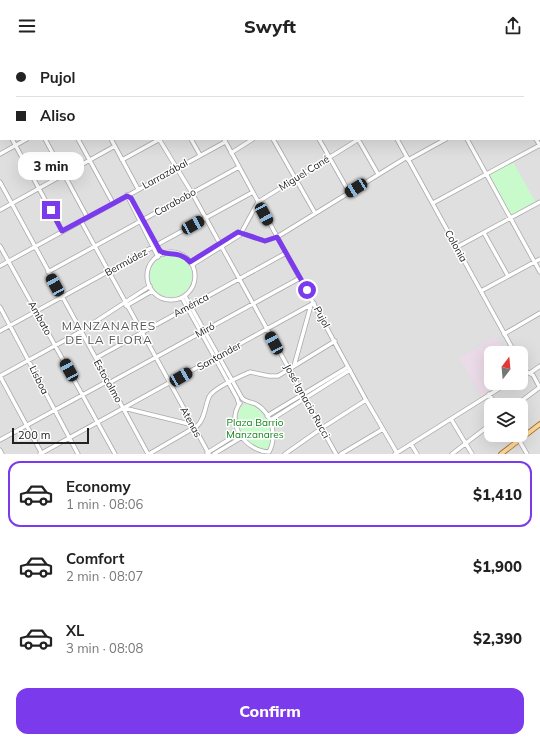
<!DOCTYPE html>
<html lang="en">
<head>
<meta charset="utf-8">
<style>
	body { margin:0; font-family:Mulish,sans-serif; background:#f2f2f2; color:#222; height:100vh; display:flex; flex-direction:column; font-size:15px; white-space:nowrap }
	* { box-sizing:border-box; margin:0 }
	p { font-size:13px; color:#767676 }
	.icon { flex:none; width:22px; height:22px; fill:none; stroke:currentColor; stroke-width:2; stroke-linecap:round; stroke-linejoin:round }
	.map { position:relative; height:402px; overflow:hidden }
	.panel { display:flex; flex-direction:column; background:#fff; flex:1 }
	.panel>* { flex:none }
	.hud { position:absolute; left:0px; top:0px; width:540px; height:88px; box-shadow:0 4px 16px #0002; display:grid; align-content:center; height:88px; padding:0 16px; background:#fff }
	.needle { width:26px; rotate:16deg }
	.fabs { position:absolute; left:484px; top:294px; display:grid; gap:8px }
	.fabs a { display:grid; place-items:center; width:44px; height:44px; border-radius:8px; background:#fff; box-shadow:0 4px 16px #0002; font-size:20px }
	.scale { position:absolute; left:12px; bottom:10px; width:77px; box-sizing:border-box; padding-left:4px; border:2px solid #222; border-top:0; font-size:11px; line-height:14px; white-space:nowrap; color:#222; -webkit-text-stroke:3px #fff; paint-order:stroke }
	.end { position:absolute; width:18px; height:18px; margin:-9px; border:5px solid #7c3aed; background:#fff; box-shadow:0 0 0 2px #fff }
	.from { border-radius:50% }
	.bubble { position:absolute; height:28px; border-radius:12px; background:#fff; box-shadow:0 4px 16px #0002; font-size:13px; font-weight:800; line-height:28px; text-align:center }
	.car { position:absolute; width:12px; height:24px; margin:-12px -6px; border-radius:5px; box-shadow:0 0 3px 1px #0007; background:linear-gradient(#222 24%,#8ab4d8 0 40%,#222 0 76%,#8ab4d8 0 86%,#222 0) }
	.hud b { display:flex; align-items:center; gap:14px; height:38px; font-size:15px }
	.hud b+b { border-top:1px solid #e0e0e0 }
	.hud i { width:10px; height:10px; background:#222 }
	ul { padding:7px 0 0; list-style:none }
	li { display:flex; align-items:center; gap:12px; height:66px; margin:0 8px 6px; padding:0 8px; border:2px solid transparent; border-radius:12px }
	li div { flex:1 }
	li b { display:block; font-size:15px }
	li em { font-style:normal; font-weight:800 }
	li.active { border-color:#7c3aed }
	li>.icon { width:36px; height:36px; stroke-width:1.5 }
	.button { display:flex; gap:8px; margin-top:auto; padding:8px 16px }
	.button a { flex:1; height:46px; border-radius:12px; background:#7c3aed; color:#fff; font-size:16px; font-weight:800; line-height:46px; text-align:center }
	header { display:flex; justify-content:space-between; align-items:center; height:52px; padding:0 16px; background:#fff; font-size:18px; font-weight:800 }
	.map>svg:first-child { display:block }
	.residential { fill:#e0dfdf; fill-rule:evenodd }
	.industrial { fill:#ebdbe8 }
	.park { fill:#c8facc }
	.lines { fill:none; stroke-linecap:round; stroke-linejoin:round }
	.minor-casing { stroke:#a9a9a9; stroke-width:5 }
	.major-casing { stroke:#a06b00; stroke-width:5.5 }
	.minor { stroke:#fff; stroke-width:3.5 }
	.major { stroke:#fcd6a4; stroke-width:4 }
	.route { stroke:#7c3aed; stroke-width:5 }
	.labels { text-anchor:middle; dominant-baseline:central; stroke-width:3; stroke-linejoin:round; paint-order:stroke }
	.street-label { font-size:10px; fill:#222; stroke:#fff }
	.park-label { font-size:10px; fill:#0c8416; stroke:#fff }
	.quarter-label { font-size:12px; letter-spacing:1px; fill:#555; stroke:#fff }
</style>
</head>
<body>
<header><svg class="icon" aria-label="menu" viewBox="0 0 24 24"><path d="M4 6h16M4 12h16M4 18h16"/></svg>Swyft<svg class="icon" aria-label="share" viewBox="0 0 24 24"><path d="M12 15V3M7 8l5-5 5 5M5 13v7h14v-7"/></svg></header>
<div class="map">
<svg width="540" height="402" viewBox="0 0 540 402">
	<rect width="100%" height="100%" fill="#f2efe9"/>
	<path class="residential" d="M0 0H346L1 1V87H395L513 301H491V331H521V316L530 322 540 339V370L499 402H0ZM491 353H521V383H491Z
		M350 0H540V334L530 319H526L521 310V301H516L399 87H539V1Z
		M540 374V402H504Z"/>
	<path class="industrial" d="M496 284 505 301H491V331H501L481 344 460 306Z"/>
	<path class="park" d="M512 108 536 151 511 165 487 122Z
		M150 224a21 21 0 1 1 42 0a21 21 0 1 1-42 0Z
		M247 352C264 354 282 386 266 399 248 400 228 369 243 353Z"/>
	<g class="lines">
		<defs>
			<path id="minor" d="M29 0 30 1
				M63 0V1
				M110 0V1
				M143 0V1
				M175 0 176 1
				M208 0V1
				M241 0 242 1
				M273 0 274 1
				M349 0V1
				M426 0V1
				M489 0V1
				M102 1 104 0
				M216 1 218 0
				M304 1 305 0
				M402 1 404 0
				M498 1 500 0
				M0 6 1 8
				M539 36 540 35
				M0 42H1
				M0 67 1 68
				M12 87 62 179
				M45 87 87 165
				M78 87 113 151
				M111 87 138 137
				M159 87 192 141 336 402
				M191 87 200 103
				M224 87 366 348 397 401
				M273 87 315 161
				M319 87 349 140
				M358 87 378 122
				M397 87 515 301
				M467 87 540 220
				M536 87 540 94
				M231 101 253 87
				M0 102 27 87
				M122 108 160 87
				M408 108 446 87
				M0 130 148 402
				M127 143 131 146 158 197 164 202
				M127 143 158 205
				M433 151 540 93
				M0 158 115 94
				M81 169 209 402
				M484 181 508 224
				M0 194 115 402
				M457 195 540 150
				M147 224a24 24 0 1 1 48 0a24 24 0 1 1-48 0Z
				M190 210 238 180 265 189 277 185 407 105
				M192 213 240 183 258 150 359 87
				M0 214 225 90
				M48 220 239 115
				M481 239 540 207
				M185 244 242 346C246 350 251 350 256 352 273 362 277 385 269 400
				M182 246 237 346 239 352
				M126 254 152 239
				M0 255 78 402
				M0 279 253 140
				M504 282 540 261
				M96 306 286 201
				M521 311 525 319 533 323 540 336
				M294 314 311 253
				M530 321 540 314
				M521 323 526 319
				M0 324 78 281 150 234
				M0 324 42 402
				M109 331 300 226
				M489 342 496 353
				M240 351C225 372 246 399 269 400
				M516 353 540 335
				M124 356 193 373
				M267 364 348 315
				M451 367 472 402
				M269 369 350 318
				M516 383 527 402
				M0 388 108 329
				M411 392 417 402
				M0 398 2 402
				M207 401 239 381
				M40 402 314 251
				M149 402 197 374C205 367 205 354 209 345 213 336 241 324 250 320L269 324H278L335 289
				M214 402 242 385
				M285 402 322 376 366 348
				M341 402 383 377
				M395 402 508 331
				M452 402 491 372"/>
			<path id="major" d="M501 402 540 372"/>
		</defs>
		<use href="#minor" class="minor-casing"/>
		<use href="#major" class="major-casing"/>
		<use href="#minor" class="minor"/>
		<use href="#major" class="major"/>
	</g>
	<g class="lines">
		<path class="route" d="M51 158 62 179 127 144 131 146 160 199C168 205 178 197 190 210L238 180 265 189 277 185 307 238"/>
	</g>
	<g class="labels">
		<g class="street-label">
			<text transform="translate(304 121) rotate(-32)">Miguel Cané</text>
			<text transform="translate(165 122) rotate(-29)">Larrazábal</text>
			<text transform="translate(175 150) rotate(-29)">Carabobo</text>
			<text transform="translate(456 194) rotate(61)">Colonia</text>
			<text transform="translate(126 210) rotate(-29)">Bermúdez</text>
			<text transform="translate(191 253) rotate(-28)">América</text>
			<text transform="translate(322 265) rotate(62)">Pujol</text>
			<text transform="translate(40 266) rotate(61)">Ambato</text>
			<text transform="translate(205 278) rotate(-29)">Miró</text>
			<text transform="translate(219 304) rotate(-29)">Santander</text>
			<text transform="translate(39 328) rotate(64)">Lisboa</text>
			<text transform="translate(108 329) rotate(61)">Estocolmo</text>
			<text transform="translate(307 349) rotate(61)">José Ignacio Rucci</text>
			<text transform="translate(191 370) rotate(61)">Atenas</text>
		</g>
		<g class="park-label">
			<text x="255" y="370">Plaza Barrio<tspan x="255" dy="12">Manzanares</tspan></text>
		</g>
		<g class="quarter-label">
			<text x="109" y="273">MANZANARES<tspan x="109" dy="14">DE LA FLORA</tspan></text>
		</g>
	</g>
</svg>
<div class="fabs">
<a><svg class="needle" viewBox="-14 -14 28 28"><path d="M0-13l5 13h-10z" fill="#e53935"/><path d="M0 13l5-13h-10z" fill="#767676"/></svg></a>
<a><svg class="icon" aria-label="layers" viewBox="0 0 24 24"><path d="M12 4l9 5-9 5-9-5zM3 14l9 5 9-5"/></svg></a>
</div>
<div class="scale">200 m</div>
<i class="end from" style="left:307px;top:238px"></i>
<i class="end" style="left:51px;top:158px"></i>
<div class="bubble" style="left:18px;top:100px;width:66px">3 min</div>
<i class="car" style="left:356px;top:136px;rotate:238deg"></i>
<i class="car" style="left:264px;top:162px;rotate:152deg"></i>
<i class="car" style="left:193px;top:173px;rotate:61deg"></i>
<i class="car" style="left:55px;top:233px;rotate:331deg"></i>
<i class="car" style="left:274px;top:291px;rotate:332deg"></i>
<i class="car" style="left:69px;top:318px;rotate:331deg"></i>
<i class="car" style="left:181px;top:325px;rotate:60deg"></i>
<div class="hud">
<b><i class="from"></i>Pujol</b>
<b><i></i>Aliso</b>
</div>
</div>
<section class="panel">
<ul>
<li class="active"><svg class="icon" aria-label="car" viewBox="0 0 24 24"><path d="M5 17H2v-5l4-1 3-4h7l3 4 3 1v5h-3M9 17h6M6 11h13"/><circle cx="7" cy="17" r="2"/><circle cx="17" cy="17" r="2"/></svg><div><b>Economy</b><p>1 min · 08:06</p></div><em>$1,410</em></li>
<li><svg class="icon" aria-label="car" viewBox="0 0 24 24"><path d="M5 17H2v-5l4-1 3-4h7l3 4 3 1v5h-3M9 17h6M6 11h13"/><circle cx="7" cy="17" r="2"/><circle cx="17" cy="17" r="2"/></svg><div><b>Comfort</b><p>2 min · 08:07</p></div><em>$1,900</em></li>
<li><svg class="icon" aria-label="car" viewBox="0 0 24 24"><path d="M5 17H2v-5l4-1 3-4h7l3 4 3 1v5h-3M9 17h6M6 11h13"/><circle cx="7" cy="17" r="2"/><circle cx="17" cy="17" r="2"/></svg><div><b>XL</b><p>3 min · 08:08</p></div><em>$2,390</em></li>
</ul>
<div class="button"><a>Confirm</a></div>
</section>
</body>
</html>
